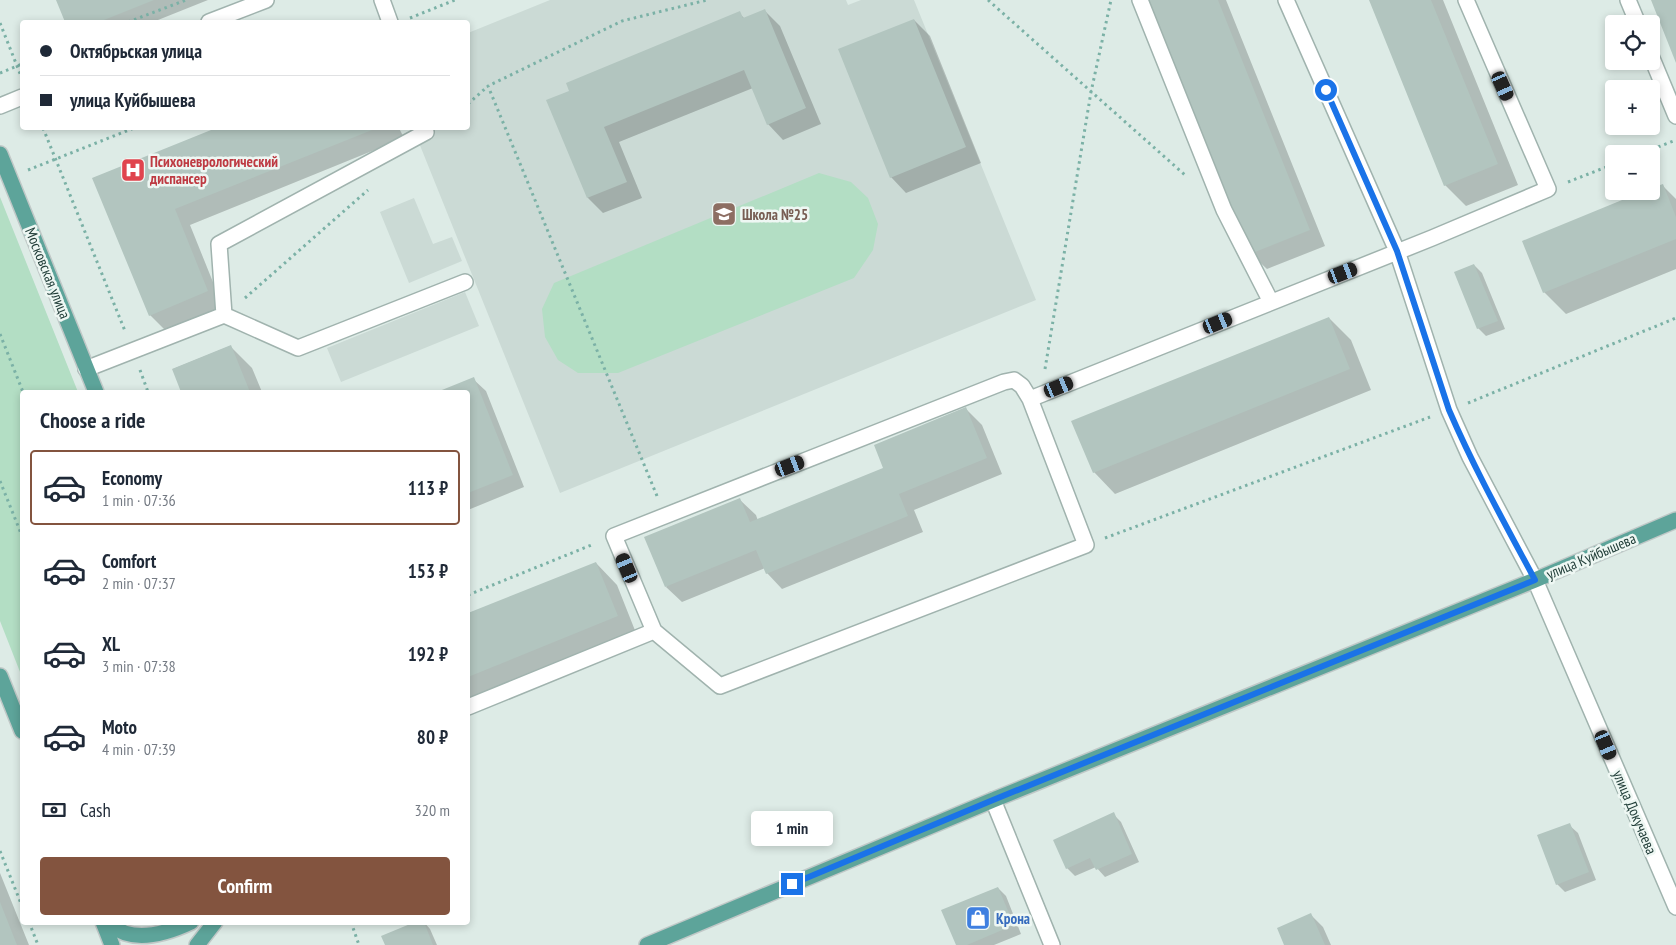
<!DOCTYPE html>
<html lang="en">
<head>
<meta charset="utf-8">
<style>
	body { margin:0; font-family:"PT Sans Narrow",sans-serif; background:#f2f2f3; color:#1f2937; height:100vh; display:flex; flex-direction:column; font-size:19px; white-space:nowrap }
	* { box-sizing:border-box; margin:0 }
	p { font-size:16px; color:#747a83 }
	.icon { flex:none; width:28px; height:28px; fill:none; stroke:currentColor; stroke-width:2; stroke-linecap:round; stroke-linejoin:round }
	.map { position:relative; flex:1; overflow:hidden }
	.side { position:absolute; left:20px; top:390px; width:450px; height:535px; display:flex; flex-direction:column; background:#fff; border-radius:5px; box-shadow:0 2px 8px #0003 }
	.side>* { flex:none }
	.guide { position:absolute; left:20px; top:20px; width:450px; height:110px; border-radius:5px; box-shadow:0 2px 8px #0003; display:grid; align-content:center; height:110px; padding:0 20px; background:#fff }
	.buttons { position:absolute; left:1605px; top:15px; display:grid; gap:10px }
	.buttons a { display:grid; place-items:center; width:55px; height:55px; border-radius:5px; background:#fff; box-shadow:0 2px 8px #0003; font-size:25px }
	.end { position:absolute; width:22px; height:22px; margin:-11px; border:6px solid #1a73e8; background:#fff; box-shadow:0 0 0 2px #fff }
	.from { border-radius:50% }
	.bubble { position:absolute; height:35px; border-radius:5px; background:#fff; box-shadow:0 2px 8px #0003; font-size:16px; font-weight:700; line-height:35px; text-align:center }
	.car { position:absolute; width:15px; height:30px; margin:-15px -8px; border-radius:6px; box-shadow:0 0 4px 1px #0007; background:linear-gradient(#222 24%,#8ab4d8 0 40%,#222 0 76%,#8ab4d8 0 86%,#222 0) }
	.guide b { display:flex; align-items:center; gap:18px; height:48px; font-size:19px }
	.guide b+b { border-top:1px solid #e0e1e3 }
	.guide i { width:12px; height:12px; background:#1f2937 }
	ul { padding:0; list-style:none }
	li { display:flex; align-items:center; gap:15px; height:75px; margin:0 10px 8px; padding:0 10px; border:2px solid transparent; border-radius:5px }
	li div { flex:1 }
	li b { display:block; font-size:19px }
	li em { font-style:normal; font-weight:700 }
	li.current { border-color:#83543f }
	li>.icon { width:45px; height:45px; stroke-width:1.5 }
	h2 { padding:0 20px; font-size:22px; line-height:60px }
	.pay { display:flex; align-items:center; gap:12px; height:55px; padding:0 20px; font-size:19px }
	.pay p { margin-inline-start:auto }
	.action { display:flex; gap:10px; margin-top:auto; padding:10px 20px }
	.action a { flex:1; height:58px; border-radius:5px; background:#83543f; color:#fff; font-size:20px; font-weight:700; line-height:58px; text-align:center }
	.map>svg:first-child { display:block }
	.built { fill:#cbdad5 }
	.green { fill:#b3dec4 }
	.shadow { fill:#0003 }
	.building { fill:#b2c5bf }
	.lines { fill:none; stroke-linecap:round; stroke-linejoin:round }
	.minor-casing { stroke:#a0b3ae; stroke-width:18 }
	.major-casing { stroke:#c0c8c7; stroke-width:18 }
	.path { stroke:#7bb1a6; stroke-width:3; stroke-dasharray:2.5 4; stroke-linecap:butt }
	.minor { stroke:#fff; stroke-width:15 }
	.major { stroke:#5da49a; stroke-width:15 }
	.route { stroke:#1a73e8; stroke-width:6 }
	.labels { text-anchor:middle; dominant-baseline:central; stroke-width:5; stroke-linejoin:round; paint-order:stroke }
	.health-label { font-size:15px; font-weight:bold; fill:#be3a42; stroke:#eef7f3; text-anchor:start }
	.education-label { font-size:15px; font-weight:bold; fill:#785e54; stroke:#eef7f3; text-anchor:start }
	.street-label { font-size:15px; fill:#1e3b36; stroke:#eef7f3 }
	.shop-label { font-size:15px; font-weight:bold; fill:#366cbe; stroke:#eef7f3; text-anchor:start }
</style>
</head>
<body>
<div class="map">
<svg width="1676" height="945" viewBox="0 0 1676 945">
	<rect width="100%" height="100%" fill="#ddebe6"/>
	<path class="built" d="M550 0H846L848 5 861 0H914L1036 300 560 493 413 128H468V33Z
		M414 198 433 244 452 237 462 261 409 283 380 212Z
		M465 292 479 326 341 382 327 348Z"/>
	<path class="green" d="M819 173 851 182 868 198 878 224 873 250 854 278 618 373H578L558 360 545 337 542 309 554 283Z
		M0 197 78 392H22V677L0 621Z"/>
	<path class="shadow" d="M58 0H208L153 22H67Z
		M1149 0H1226L1325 246 1267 269 1251 254Z
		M1370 0H1443L1518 185 1466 206 1445 185Z
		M765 11 780 26 821 124 783 140 768 124 753 88 619 142 642 198 603 213 588 198 571 91 739 13 745 19Z
		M914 20 930 36 981 163 906 193 891 177Z
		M219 128H399L404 138 190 225 223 307 166 331 150 315 94 178Z
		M1662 185 1676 199V269L1566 314 1544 292 1651 191Z
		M1474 265 1482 273 1505 329 1486 336 1478 328Z
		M1329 318 1351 340 1371 390 1115 494 1094 472Z
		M230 346 252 368 262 392H183L173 369Z
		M473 379 486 391 524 487 468 510V392H440Z
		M966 409 982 425 1002 474 914 510 923 532 782 589 767 573 765 568 682 602 666 587 740 500 756 515 758 521 885 469Z
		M596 563 617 585 638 638 468 706V614Z
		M1113 814 1121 822 1139 862 1105 877 1096 867 1075 876 1067 868Z
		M1569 825 1578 833 1596 880 1565 892 1557 884Z
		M0 873 29 945H0Z
		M998 888 1006 896 1021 934 994 945H957Z
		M1311 915 1323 927 1331 945H1285Z
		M424 922 430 929 437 945H386Z"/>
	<path class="building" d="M56 0H154L99 22H65Z
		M1147 0H1218L1310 230 1250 254Z
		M1369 0H1431L1498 164 1444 186Z
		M1651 0H1676V63Z
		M765 9 806 108 767 125 744 70 604 127 627 182 587 198 546 100 569 91 566 83 740 11 743 18Z
		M914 19 966 147 890 178 838 49Z
		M216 128H377L175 209 208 291 149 316 92 178Z
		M1663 184 1676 217V239L1543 293 1522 241 1644 191H1651V188Z
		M1474 264 1498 321 1477 329 1454 272Z
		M1329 317 1350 369 1093 473 1071 421Z
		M231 345 250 392H181L172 369Z
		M474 377 513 475 468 493V392H437Z
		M966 407 987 458 899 494 908 516 766 574 756 550 665 587 644 537 740 498 750 522 883 468 874 445Z
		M596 562 618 616 468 677V613Z
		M1114 812 1132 854 1096 870 1090 858 1066 869 1053 840Z
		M1570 823 1589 872 1556 885 1537 835Z
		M998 887 1014 925 967 945H956L941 910Z
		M0 902 17 945H0Z
		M1311 913 1325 945H1284L1277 928Z
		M415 922H424L433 945H385L381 936Z"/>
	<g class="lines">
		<defs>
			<path id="minor" d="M382 0 390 22
				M1140 0 1224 210 1271 302
				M1286 0 1397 251 1449 410 1470 457 1535 580 1676 907
				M1628 0 1638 24
				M209 22 266 0
				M1651 56 1676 116
				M0 106 22 97
				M224 315 298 348 465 282
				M86 369 224 315 219 244 426 132 425 128
				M654 631 614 536 1004 382 1014 380 1022 386 1030 399 1432 238 1548 189 1466 0
				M468 707 654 631 720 686 1086 545 1030 399
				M993 800 1052 945"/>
			<path id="major" d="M0 154 96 392
				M0 676 22 731
				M103 922 112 945
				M108 922C113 926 119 931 125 933 146 940 172 931 191 922
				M197 945 215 922
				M647 945 993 800 1535 580 1676 520"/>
		</defs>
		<use href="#minor" class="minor-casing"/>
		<use href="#major" class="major-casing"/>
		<path class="path" d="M988 0 1185 175
			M410 18 455 0
			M128 22 186 0
			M0 23 21 76
			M0 73 22 64
			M468 104 488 86
			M43 128 125 331
			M1640 154 1676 140
			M28 170 134 128
			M1568 182 1614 164
			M245 298 368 190
			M0 334 23 392
			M1045 369 1091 92 1111 0
			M140 370 148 392
			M1468 403 1676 318
			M0 481 22 536
			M657 496 488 86 622 21 707 0
			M1105 538 1430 417
			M468 595 594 544
			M0 851 22 906
			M29 922 38 945
			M351 922 359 945"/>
		<use href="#minor" class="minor"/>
		<use href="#major" class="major"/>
	</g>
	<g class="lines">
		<path class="route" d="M792 884 993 800 1535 580C1505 524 1474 468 1449 410L1397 251 1326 90"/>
	</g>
	<defs>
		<symbol id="hospital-square" viewBox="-11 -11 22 22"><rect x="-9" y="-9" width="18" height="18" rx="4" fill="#e0444e" stroke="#eef7f3"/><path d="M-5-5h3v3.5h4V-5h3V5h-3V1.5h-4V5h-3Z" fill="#fff"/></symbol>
		<symbol id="school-square" viewBox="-11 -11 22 22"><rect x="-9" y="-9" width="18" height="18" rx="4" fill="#8d6e63" stroke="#eef7f3"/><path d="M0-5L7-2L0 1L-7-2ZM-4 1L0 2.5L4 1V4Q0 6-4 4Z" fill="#fff"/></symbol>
		<symbol id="shop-square" viewBox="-11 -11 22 22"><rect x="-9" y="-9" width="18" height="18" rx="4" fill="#3f7fe0" stroke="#eef7f3"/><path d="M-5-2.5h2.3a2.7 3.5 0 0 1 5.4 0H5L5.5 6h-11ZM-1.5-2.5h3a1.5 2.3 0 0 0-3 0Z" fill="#fff"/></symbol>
	</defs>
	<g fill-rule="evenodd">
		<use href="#hospital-square" x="119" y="156" width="28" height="28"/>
		<use href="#school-square" x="710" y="200" width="28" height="28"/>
		<use href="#shop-square" x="964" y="904" width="28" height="28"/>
	</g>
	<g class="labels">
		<g class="health-label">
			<text x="150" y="161">Психоневрологический<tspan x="150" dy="17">диспансер</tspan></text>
		</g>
		<g class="education-label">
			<text x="742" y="214">Школа №25</text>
		</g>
		<g class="street-label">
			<text transform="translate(48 273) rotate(68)">Московская улица</text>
			<text transform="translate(1591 556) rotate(-23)">улица Куйбышева</text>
			<text transform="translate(1635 812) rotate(67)">улица Докучаева</text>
		</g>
		<g class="shop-label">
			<text x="996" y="918">Крона</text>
		</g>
	</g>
</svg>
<div class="buttons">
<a><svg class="icon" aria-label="locate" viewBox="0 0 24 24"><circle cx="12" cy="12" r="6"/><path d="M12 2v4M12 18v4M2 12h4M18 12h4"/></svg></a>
<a>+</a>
<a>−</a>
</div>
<i class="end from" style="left:1326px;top:90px"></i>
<i class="end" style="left:792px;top:884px"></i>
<div class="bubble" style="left:751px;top:811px;width:82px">1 min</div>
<i class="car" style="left:1503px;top:86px;rotate:156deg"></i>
<i class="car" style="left:1343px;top:273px;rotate:69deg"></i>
<i class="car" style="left:1218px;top:323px;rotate:68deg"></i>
<i class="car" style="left:1059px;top:387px;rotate:68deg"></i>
<i class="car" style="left:790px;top:466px;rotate:69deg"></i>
<i class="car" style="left:627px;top:568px;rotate:337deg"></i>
<i class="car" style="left:1606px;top:745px;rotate:157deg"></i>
<div class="guide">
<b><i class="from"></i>Октябрьская улица</b>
<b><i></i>улица Куйбышева</b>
</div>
<section class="side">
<h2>Choose a ride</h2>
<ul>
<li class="current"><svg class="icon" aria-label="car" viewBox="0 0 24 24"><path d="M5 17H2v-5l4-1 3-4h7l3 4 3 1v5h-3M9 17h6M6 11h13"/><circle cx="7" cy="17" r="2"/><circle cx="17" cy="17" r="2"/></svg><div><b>Economy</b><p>1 min · 07:36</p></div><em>113 ₽</em></li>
<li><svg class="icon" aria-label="car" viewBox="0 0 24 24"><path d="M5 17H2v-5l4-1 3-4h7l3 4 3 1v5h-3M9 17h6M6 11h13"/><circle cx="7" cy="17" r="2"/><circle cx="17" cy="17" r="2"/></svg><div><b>Comfort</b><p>2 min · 07:37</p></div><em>153 ₽</em></li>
<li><svg class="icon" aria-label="car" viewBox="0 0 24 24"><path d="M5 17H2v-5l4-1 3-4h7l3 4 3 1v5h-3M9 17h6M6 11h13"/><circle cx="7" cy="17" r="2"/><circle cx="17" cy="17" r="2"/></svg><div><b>XL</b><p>3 min · 07:38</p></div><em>192 ₽</em></li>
<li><svg class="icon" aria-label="car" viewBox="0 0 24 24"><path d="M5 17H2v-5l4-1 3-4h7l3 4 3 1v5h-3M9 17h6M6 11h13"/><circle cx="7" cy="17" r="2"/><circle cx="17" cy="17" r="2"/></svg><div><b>Moto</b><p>4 min · 07:39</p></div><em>80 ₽</em></li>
</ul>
<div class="pay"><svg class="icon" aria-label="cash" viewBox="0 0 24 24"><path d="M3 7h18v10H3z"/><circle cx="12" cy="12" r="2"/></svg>Cash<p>320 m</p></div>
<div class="action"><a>Confirm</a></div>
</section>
</div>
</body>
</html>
